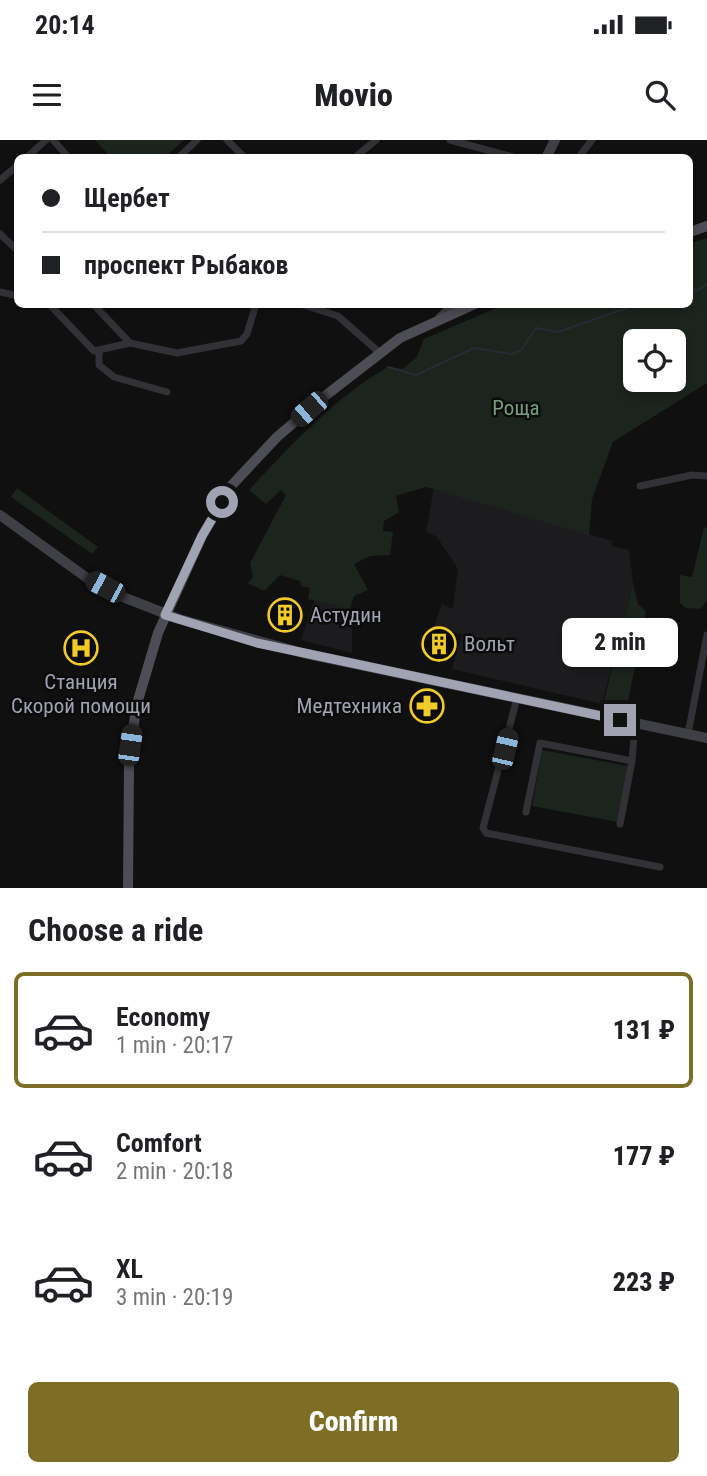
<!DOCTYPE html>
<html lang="en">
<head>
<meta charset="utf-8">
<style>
	body { margin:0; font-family:"Roboto Condensed",sans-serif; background:#f6f6f6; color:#202124; height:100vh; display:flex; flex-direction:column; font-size:26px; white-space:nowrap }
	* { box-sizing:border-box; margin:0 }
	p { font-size:23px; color:#757577 }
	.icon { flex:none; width:38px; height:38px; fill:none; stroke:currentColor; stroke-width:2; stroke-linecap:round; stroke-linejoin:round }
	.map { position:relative; height:748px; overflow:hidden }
	.side { display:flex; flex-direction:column; background:#fff; flex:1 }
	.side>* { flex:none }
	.guide { position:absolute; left:14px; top:14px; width:679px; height:154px; border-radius:10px; box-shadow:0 4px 10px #0003; display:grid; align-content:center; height:154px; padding:0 28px; background:#fff }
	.tools { position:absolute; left:623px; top:189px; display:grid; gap:14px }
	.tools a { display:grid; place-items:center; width:63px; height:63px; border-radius:10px; background:#fff; box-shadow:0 4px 10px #0003; font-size:35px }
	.end { position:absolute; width:32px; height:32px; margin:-16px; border:9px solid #a1a3b2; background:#111; box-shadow:0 0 0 4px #111 }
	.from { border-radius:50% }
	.bubble { position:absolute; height:49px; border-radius:10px; background:#fff; box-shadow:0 4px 10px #0003; font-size:23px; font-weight:800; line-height:49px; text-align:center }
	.car { position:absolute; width:21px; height:42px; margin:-21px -10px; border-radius:9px; box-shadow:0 0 5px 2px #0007; background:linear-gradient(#222 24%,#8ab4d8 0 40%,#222 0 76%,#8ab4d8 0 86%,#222 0) }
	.guide b { display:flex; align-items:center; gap:24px; height:66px; font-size:26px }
	.guide b+b { border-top:2px solid #e0e0e0 }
	.guide i { width:18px; height:18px; background:#202124 }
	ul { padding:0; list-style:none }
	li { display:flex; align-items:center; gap:21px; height:116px; margin:0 14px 10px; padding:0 14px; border:4px solid transparent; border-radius:10px }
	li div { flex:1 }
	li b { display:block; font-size:26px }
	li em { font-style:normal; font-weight:800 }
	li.on { border-color:#7e6d25 }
	li>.icon { width:63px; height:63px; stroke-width:1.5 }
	h2 { padding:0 28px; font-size:32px; line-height:84px }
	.cta { display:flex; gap:14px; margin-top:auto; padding:14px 28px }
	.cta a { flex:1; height:80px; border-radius:10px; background:#7e6d25; color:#fff; font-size:28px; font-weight:800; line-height:80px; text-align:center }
	.status { display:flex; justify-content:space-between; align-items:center; height:49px; padding:0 35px; background:#fff; direction:ltr }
	.status svg { height:19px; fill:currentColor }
	header { display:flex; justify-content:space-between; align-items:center; height:91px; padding:0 28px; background:#fff; font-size:32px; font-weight:800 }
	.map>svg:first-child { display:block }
	.built { fill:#1c1c1e }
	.green { fill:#1c241e; fill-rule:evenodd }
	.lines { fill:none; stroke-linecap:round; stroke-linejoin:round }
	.stream { stroke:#262c34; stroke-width:2 }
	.minor { stroke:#313136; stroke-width:7 }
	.secondary { stroke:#3f3f46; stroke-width:10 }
	.primary { stroke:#4d4d55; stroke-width:10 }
	.route { stroke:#a1a3b2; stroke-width:9 }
	.labels { text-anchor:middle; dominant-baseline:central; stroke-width:5; stroke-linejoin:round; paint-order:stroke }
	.park-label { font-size:21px; fill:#779e7f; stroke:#0b0b0c }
	.poi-label { font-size:21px; fill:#a1a3b2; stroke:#0b0b0c; text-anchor:start }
</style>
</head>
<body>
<div class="status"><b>20:14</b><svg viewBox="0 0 49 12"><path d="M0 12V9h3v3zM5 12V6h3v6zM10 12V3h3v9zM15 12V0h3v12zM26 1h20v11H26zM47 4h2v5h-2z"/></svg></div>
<header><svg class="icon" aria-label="menu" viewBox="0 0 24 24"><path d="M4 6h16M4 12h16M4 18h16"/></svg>Movio<svg class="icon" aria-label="search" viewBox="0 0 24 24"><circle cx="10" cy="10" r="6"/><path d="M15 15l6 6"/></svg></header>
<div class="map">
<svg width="707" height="748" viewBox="0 0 707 748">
	<rect width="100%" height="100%" fill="#101011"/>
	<path class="built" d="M434 347 612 401V406L629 410 633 443 602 564 452 529 462 494 433 489 442 464 453 469 458 429 437 397 426 392Z
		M314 460 346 468 352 478V513L301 500Z"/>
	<path class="green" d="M95 0H184L165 17 111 18Z
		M707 98V243L613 302 592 359 589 395 426 347 396 356 399 372 384 381 383 391 393 392 390 415 370 416 354 424 368 450 354 456 350 469 308 459 310 448 301 446 300 441 280 435 264 451 248 443 253 437 250 423 286 355 281 350 266 364 249 350C290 306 335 257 388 227L402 229 417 217 424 199 503 165 690 164V103ZM635 201H674V240H635Z
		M17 348 98 407 92 414 11 357Z
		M704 387 707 388V460L701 469 686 468 680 463V435L692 437Z
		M633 443 638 464 646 471 626 571 603 565Z
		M542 610 628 626 618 682 532 666Z"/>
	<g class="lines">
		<path class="stream" d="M690 149 698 150 707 144
			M388 227 416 235 474 208 512 214 521 210 536 188 558 192 638 164"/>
		<path class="minor" d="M53 0 69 18
			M227 0 245 18
			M450 0 517 18
			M26 18 46 0
			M178 18 197 0
			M354 18 376 0
			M578 18 592 0
			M0 40 18 25
			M0 94 18 111
			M0 152 18 156
			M49 164 94 211 130 203
			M93 164 130 203 177 213 241 201 247 194 256 164
			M300 164 338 176 380 213
			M99 212V225L114 237 167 252
			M640 346 692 335 707 336
			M517 558 483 688 486 693 660 727
			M688 594 707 495
			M526 672 540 603 632 621 635 584
			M620 684 632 621"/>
		<path class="secondary" d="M546 18 555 0
			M440 178 456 164
			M0 375 87 438 123 457 179 479 303 513 707 598"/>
		<path class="primary" d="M690 92 707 86
			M128 748 129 625 136 567 158 493 202 396 232 345 277 297 325 256 400 198 475 164"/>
	</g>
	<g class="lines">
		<path class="route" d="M222 362 202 396 165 475 257 503 620 580"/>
	</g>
	<defs>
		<symbol id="building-ring" viewBox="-11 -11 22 22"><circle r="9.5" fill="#0b0b0c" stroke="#f2cb27" stroke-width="1.5"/><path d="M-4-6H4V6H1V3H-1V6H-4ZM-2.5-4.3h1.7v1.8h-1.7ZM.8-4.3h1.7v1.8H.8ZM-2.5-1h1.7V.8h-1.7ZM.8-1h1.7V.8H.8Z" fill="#f2cb27"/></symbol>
		<symbol id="hospital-ring" viewBox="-11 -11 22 22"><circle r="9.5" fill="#0b0b0c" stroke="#f2cb27" stroke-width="1.5"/><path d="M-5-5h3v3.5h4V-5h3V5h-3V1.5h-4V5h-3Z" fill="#f2cb27"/></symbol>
		<symbol id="pharmacy-ring" viewBox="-11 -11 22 22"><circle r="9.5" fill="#0b0b0c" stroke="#f2cb27" stroke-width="1.5"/><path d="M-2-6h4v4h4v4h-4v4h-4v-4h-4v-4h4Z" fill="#f2cb27"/></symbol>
	</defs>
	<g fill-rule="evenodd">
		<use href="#building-ring" x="266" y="456" width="38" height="38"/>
		<use href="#building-ring" x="420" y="485" width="38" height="38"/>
		<use href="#hospital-ring" x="62" y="489" width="38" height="38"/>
		<use href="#pharmacy-ring" x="408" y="547" width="38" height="38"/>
	</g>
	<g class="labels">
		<g class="park-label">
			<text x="516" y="268">Роща</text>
		</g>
		<g class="poi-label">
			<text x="310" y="475">Астудин</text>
			<text x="464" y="504">Вольт</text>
			<text x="81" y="542" text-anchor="middle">Станция<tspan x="81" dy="24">Скорой помощи</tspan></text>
			<text x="402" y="566" text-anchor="end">Медтехника</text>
		</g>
	</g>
</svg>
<div class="tools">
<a><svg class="icon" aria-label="locate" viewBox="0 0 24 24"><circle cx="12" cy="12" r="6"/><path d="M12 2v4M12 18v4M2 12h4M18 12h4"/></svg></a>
</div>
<i class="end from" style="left:222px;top:362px"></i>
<i class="end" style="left:620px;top:580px"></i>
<div class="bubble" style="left:562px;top:478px;width:116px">2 min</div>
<i class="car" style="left:309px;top:269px;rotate:229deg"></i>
<i class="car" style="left:105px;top:447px;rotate:298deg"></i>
<i class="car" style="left:130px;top:605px;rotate:8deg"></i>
<i class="car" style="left:505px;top:609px;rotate:13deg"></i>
<div class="guide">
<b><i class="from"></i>Щербет</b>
<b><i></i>проспект Рыбаков</b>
</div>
</div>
<section class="side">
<h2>Choose a ride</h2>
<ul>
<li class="on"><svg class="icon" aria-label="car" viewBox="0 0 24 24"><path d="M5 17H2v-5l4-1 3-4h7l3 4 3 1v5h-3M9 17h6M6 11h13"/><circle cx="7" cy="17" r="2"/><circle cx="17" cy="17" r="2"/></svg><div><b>Economy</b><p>1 min · 20:17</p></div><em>131 ₽</em></li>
<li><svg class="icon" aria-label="car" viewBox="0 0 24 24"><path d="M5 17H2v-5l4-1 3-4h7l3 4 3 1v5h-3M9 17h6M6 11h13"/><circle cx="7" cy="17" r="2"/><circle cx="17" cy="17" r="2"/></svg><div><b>Comfort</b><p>2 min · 20:18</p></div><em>177 ₽</em></li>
<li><svg class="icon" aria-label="car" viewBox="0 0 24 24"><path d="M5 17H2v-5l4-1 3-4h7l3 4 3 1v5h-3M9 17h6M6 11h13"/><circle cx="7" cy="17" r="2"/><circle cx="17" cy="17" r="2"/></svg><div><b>XL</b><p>3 min · 20:19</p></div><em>223 ₽</em></li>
</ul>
<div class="cta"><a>Confirm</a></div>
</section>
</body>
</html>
